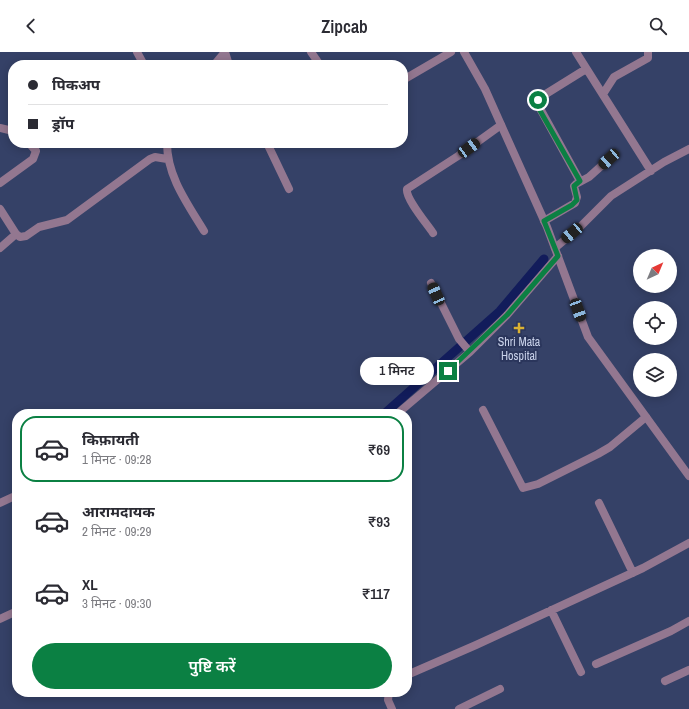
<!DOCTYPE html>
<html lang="hi">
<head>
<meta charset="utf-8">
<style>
	body { margin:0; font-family:"Archivo Narrow","Noto Sans Devanagari",sans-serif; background:#f7f7f7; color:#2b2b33; height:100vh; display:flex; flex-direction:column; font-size:15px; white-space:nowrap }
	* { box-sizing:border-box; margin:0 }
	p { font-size:13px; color:#7c7c81 }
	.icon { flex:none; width:22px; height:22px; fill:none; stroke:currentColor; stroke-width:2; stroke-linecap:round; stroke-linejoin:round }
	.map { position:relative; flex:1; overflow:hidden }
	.drawer { position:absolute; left:12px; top:357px; width:400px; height:288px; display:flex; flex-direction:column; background:#fff; border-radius:16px; box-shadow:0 2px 10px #0003 }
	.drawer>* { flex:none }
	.top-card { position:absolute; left:8px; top:8px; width:400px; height:88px; border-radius:16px; box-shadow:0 2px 10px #0003; display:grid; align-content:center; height:88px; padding:0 20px; background:#fff }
	.needle { width:26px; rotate:44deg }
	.controls { position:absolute; left:633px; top:197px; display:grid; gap:8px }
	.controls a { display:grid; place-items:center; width:44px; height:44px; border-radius:50%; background:#fff; box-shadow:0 2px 10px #0003; font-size:20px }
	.end { position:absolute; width:18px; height:18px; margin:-9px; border:5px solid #0b8043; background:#fff; box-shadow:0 0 0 2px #fff }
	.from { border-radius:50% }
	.bubble { position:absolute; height:28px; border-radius:14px; background:#fff; box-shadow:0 2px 10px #0003; font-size:13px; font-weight:600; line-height:28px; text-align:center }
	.car { position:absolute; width:12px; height:24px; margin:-12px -6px; border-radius:5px; box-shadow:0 0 3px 1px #0007; background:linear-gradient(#222 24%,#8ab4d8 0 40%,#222 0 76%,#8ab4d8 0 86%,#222 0) }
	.top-card b { display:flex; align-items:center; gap:14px; height:38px; font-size:15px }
	.top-card b+b { border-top:1px solid #e1e1e2 }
	.top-card i { width:10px; height:10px; background:#2b2b33 }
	ul { padding:7px 0 0; list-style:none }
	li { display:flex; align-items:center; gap:12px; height:66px; margin:0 8px 6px; padding:0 12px; border:2px solid transparent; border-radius:16px }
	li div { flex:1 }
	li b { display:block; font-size:15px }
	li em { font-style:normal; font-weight:600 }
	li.selected { border-color:#0b8043 }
	li>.icon { width:36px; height:36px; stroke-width:1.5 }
	.button { display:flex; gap:8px; margin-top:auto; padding:8px 20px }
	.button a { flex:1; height:46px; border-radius:24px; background:#0b8043; color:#fff; font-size:16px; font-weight:600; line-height:46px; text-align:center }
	header { display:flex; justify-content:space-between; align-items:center; height:52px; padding:0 20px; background:#fff; font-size:18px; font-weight:600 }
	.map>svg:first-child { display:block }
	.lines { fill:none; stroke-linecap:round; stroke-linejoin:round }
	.canal { stroke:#121c5b; stroke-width:9 }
	.minor { stroke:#937790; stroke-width:8 }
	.tertiary { stroke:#937790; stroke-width:8 }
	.route { stroke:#0b8043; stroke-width:5 }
	.poi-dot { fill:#dbb233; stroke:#2b365c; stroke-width:1.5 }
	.labels { text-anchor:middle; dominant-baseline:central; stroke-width:4; stroke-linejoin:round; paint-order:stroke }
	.poi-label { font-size:12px; fill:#c9d2ea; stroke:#2b365c }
</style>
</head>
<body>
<header><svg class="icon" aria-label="back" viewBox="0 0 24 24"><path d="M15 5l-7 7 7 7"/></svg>Zipcab<svg class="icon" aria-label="search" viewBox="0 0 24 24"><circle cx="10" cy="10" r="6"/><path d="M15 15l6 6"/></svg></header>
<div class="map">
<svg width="689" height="657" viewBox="0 0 689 657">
	<rect width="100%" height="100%" fill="#354167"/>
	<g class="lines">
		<path class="canal" d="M384 362 500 259 544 207"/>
		<path class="minor" d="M137 0 144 13
			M225 0 229 13
			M311 0 320 13
			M576 0 651 119
			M214 13 225 0
			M403 28 451 0
			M603 42 614 25 648 6V0
			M0 76 13 79
			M167 91C167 124 187 151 204 179
			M267 91 289 137
			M580 129 537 51 541 45 586 17
			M0 131 33 107 36 99 29 91
			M0 157 16 182 20 185 26 184 39 175 67 168 150 107 155 105 167 107
			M544 169 575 151 577 145 574 134 576 132 589 125 609 107
			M433 181C427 172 405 146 407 137L458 104 501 73
			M0 196 16 182
			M555 196 581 174 611 144 664 110 689 97
			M431 231 459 287 470 300
			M483 358 523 436 538 432 598 402 610 395 646 365
			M397 362 470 300 507 263 558 204
			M0 451 17 443
			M599 451 633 521
			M551 558 581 620
			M0 567 17 559
			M596 612 671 579 689 569
			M407 623 476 593 643 516 689 491
			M665 629 689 618
			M389 640 388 648 392 657
			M459 657 500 637"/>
		<path class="tertiary" d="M464 0 485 37 547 175 588 285 689 424"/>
	</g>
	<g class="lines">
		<path class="route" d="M448 319 507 263 558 204 544 169 572 153 577 148 574 134 580 129 538 55V48"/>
	</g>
	<path class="poi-dot" d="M517 270h4v4h4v4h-4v4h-4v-4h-4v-4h4z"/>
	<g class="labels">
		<g class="poi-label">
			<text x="519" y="290">Shri Mata<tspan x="519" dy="14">Hospital</tspan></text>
		</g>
	</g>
</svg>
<div class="controls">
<a><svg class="needle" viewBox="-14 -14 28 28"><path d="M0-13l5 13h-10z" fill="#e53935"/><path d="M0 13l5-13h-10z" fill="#7c7c81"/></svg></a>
<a><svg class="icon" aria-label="locate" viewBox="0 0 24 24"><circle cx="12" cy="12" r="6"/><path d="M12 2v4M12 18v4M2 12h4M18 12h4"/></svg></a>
<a><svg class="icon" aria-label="layers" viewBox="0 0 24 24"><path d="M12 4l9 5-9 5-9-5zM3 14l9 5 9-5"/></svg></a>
</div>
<i class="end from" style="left:538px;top:48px"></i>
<i class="end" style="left:448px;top:319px"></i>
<div class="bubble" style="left:360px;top:305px;width:74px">1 मिनट</div>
<i class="car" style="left:469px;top:96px;rotate:54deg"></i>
<i class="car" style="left:609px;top:107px;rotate:228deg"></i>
<i class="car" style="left:572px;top:181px;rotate:230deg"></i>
<i class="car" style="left:436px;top:242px;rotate:336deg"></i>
<i class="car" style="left:578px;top:258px;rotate:160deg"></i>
<div class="top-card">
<b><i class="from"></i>पिकअप</b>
<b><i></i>ड्रॉप</b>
</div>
<section class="drawer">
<ul>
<li class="selected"><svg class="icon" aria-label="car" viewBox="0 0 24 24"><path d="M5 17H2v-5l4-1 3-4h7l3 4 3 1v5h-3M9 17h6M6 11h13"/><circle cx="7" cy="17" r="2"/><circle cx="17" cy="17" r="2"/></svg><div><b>किफ़ायती</b><p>1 मिनट · 09:28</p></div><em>₹69</em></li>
<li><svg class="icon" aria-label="car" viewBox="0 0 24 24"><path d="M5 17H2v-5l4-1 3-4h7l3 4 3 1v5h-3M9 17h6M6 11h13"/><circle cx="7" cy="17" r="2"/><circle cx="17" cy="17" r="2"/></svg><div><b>आरामदायक</b><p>2 मिनट · 09:29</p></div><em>₹93</em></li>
<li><svg class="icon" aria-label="car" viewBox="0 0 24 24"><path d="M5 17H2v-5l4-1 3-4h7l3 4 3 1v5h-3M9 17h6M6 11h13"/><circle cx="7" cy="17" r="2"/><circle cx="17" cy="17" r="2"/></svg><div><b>XL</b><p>3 मिनट · 09:30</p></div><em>₹117</em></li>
</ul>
<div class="button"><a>पुष्टि करें</a></div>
</section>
</div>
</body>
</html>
